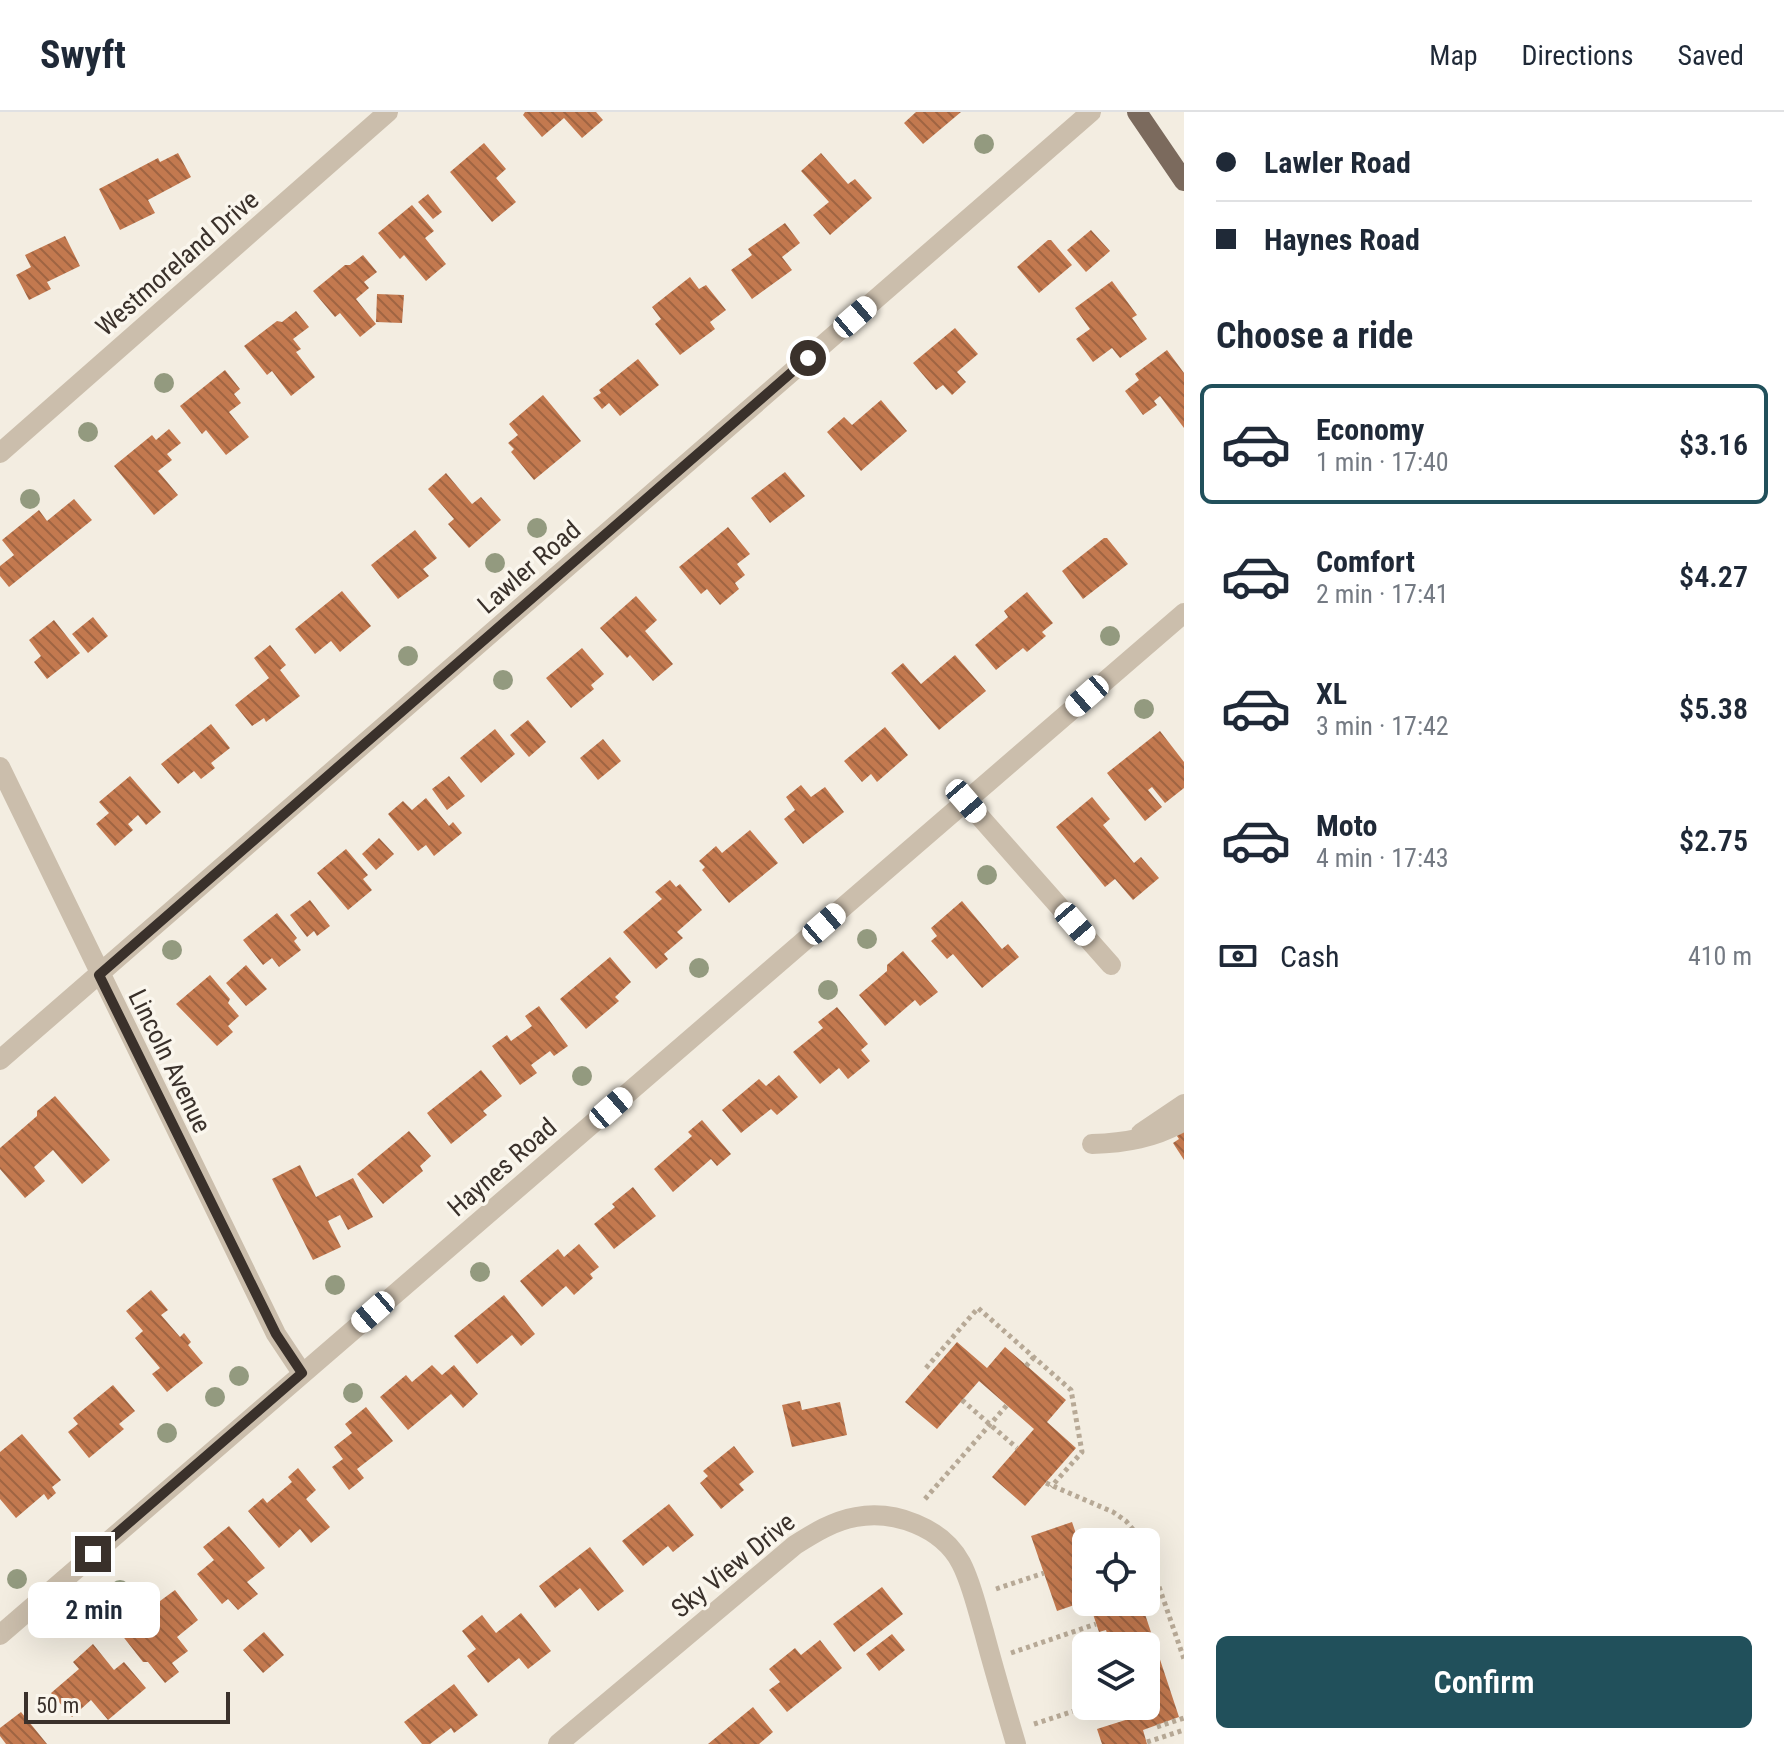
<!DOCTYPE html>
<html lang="en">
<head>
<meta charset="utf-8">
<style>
	body { margin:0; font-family:"Roboto Condensed",sans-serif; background:#f6f6f7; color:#1f2937; height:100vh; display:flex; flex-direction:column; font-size:30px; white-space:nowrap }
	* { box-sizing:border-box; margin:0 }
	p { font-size:26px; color:#747a83 }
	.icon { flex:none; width:44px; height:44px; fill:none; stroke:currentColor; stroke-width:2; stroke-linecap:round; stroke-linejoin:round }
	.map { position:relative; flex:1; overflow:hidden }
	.drawer { display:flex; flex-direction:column; background:#fff; width:600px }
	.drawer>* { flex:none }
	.top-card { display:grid; align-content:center; height:176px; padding:0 32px; background:#fff }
	.fabs { position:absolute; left:1072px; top:1416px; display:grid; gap:16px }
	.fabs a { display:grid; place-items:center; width:88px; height:88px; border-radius:12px; background:#fff; box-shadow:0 8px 32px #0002; font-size:40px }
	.scale { position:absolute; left:24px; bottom:20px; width:206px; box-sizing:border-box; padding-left:8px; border:4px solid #3a312b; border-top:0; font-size:22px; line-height:28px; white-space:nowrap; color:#3a312b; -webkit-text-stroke:6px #faf6ed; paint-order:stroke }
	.end { position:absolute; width:36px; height:36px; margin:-18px; border:10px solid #3a312b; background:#fff; box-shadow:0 0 0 4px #fff }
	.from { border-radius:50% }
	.bubble { position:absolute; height:56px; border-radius:12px; background:#fff; box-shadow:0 8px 32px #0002; font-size:26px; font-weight:600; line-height:56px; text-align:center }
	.car { position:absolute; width:24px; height:48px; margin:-24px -12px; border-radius:10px; box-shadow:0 0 6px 2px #0007; background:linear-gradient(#fff 24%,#345 0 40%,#fff 0 76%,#345 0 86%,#fff 0) }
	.top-card b { display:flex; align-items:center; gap:28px; height:76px; font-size:30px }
	.top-card b+b { border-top:2px solid #e0e1e3 }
	.top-card i { width:20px; height:20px; background:#1f2937 }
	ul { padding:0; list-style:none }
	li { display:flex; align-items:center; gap:24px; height:120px; margin:0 16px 12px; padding:0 16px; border:4px solid transparent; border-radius:12px }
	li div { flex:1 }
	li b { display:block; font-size:30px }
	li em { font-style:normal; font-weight:600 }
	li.current { border-color:#21505b }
	li>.icon { width:72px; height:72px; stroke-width:1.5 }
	h2 { padding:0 32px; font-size:36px; line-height:96px }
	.pay { display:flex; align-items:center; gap:20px; height:88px; padding:0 32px; font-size:30px }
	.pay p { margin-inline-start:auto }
	.button { display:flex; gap:16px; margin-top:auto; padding:16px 32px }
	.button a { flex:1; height:92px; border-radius:12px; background:#21505b; color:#fff; font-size:32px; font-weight:600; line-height:92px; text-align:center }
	header { display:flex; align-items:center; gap:48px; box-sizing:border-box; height:112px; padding:0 40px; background:#fff; border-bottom:2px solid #e0e1e3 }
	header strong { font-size:38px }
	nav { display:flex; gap:44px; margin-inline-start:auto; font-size:28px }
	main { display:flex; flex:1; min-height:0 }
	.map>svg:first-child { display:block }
	.building { fill:url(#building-back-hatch) }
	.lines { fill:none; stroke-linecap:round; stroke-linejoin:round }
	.path { stroke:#b7a996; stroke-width:5; stroke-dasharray:4 4; stroke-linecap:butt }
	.minor { stroke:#cbbeac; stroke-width:20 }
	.major { stroke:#7b6a5d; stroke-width:20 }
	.tree { fill:#939a7f }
	.route { stroke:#3a312b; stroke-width:10 }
	.labels { text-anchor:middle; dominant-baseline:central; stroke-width:7; stroke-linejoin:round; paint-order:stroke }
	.street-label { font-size:26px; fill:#3a312b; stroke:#faf6ed }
</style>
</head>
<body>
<header>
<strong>Swyft</strong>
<nav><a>Map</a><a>Directions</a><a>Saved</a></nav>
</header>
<main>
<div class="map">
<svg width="1184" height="1632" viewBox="0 0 1184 1632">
	<defs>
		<pattern id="building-back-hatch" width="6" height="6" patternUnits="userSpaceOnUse" patternTransform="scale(2)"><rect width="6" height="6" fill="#c3794f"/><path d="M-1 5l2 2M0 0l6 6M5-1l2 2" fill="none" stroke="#9f6442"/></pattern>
	</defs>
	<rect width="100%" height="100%" fill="#f3ede1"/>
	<path class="building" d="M525 0H596L603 8 582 26 564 6 542 25 523 3Z
		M916 0H961L923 32 904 11Z
		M484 31 506 57 496 66 516 90 492 110 450 60Z
		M178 41 191 65 148 88 155 101 120 118 99 77 158 46 160 50Z
		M821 41 848 72 855 67 872 86 830 123 813 103 829 90 801 59Z
		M428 82 442 100 433 107 418 90Z
		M412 93 434 119 425 126 446 152 426 169 404 143 400 147 378 121Z
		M785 111 800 131 782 145 792 158 752 187 731 158 752 143 748 137Z
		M1091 118 1110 139 1086 160 1067 138Z
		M65 124 80 154 47 170 51 177 29 188 16 163 31 155 25 143Z
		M1048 128H1051L1072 153 1039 181 1017 155Z
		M363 143 377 160 364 170 369 176 356 187 376 212 360 225 340 201 335 205 313 179 345 153H350Z
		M690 165 699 177 706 173 726 198 710 210 715 217 680 243 655 212 661 207 652 195Z
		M1112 169 1137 203 1132 206 1147 227 1120 246 1112 236 1093 250 1076 227 1090 217 1075 196Z
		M377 182 404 183 402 211 376 210Z
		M296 199 309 215 293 227 301 237 296 240 315 265 291 284 272 259 267 263 244 234 277 209 282 210Z
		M955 216 978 242 957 260 966 270 952 283 943 273 936 278 913 251Z
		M1167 238 1184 261V316L1160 284 1154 289 1157 293 1143 303 1125 279 1139 268 1135 262Z
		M638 247 659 273 620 304 609 291 602 297 593 286 601 281 599 278Z
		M225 258 240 277 234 282 241 291 229 300 249 325 226 343 206 318 202 322 180 294Z
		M543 283 581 329 534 368 511 340 514 337 508 331 518 323 509 312Z
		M881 288 907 319 861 359 827 320 844 305 852 313Z
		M169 317 181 331 167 342 172 348 158 359 178 383 154 403 114 354 152 323 156 328Z
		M785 360 805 384 770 411 751 386Z
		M446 361 472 392 481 385 501 408 469 436 448 412 454 407 428 377Z
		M74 387 92 408 9 475 0 464V454L14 443 2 428 39 398 47 409Z
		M728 415 750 442 737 452 745 463 735 471 739 477 720 493 707 477 701 482 679 455Z
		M415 418 437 446 423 457 429 464 398 487 371 453Z
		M1104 426H1107L1128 452 1083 487 1062 459Z
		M342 479 371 514 340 540 331 529 315 542 295 517Z
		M1027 480 1053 511 1042 520 1046 524 1027 540 1023 536 996 558 975 533 1008 505 1004 499Z
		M636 484 657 508 645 519 673 552 653 569 630 543 627 546 600 516Z
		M93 505 108 524 88 541 72 522Z
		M54 508 80 541 47 567 34 550 41 544 29 528Z
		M270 533 286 553 280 558 300 584 266 610 264 606 252 614 235 593 269 566 254 546Z
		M582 536 604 562 591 573 594 577 571 596 546 566Z
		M955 543 986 579 939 618 891 561 903 551 921 572Z
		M528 608 546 630 529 645 510 623Z
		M211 612 230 636 211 651 215 656 201 667 194 659 178 672 161 652Z
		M885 615 908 643 877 670 871 662 862 670 844 649Z
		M495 617 515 642 481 671 460 646Z
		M1160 619 1184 650V676L1165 691 1152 675 1148 678 1162 695 1145 709 1107 661Z
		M603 627 621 649 598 668 580 646Z
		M130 664 161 700 146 713 138 703 128 712 133 718 115 734 96 712 109 701 99 690Z
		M449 664 465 684 447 698 432 677Z
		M801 673 811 685 825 675 844 700 803 732 784 707 795 698 786 685Z
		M1092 685 1110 707 1103 713 1134 751 1141 745 1159 766 1133 788 1115 767 1105 775 1056 715Z
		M426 686 449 714 453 710 462 721 434 744 426 733 418 739 388 702 403 689 412 698Z
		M750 718 778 751 729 791 702 758 705 755 699 749 716 734 722 741Z
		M379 726 394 742 376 758 362 742Z
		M346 737 368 763 363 767 372 778 348 798 317 761Z
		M670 768 676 775 680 772 702 798 677 820 683 826 664 842 668 847 656 857 623 820 662 787 655 780Z
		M310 788 330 814 317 824 314 819 307 825 290 803Z
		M962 789 1002 837 1008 832 1019 845 982 876 953 842 947 847 931 829 937 824 931 816Z
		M277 801 297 826 294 829 301 838 279 855 272 846 263 853 243 828Z
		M903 839 938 880 920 894 915 888 885 914 859 883 887 859V853Z
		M610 845 631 870 615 885 619 889 586 917 560 887Z
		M246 853 267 877 246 894 226 871Z
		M210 863 230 887 228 891 239 904 228 914 233 920 217 934 176 892Z
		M539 894 568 934 554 944 550 939 531 953 537 961 520 973 492 934 507 923 511 929 532 914 525 904Z
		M837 895 868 932 861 938 870 949 848 967 839 956 820 972 793 940 823 916 818 910Z
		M481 958 502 984 483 999 487 1003 451 1032 427 1001Z
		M779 963 798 985 777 1003 771 997 741 1021 722 998 759 967 766 974Z
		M55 984 110 1048 82 1072 53 1038 34 1055 45 1069 25 1086 0 1057V1036L37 1004V999Z
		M1184 996V1048L1173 1031 1179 1027 1166 1008Z
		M702 1008 731 1042 717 1054 711 1047 673 1080 654 1057 692 1024 688 1020Z
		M409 1019 431 1044 420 1054 423 1059 383 1092 357 1062Z
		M300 1053 316 1085 353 1066 373 1105 348 1118 340 1103 328 1109 341 1135 313 1148 272 1067Z
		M633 1075 656 1104 614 1137 594 1112 615 1095 612 1092Z
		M579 1132 599 1155 590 1162 593 1166 574 1183 566 1174 542 1195 520 1169 558 1137 564 1145Z
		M151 1178 168 1198 161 1203 180 1225 184 1221 191 1230 188 1233 203 1251 167 1280 152 1262 160 1256 135 1226 143 1219 126 1199Z
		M504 1183 535 1222 521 1234 512 1223 477 1252 454 1224Z
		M957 1230 987 1256 1005 1235 1066 1288 1047 1310 1076 1336 1025 1394 992 1365 1034 1317 979 1269 937 1317 905 1290Z
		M432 1253 442 1263 454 1253 478 1282 463 1296 451 1282 408 1318 380 1285 406 1263 412 1270Z
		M113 1273 135 1299 119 1312 124 1317 89 1346 68 1320 78 1312 73 1306Z
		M800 1289 802 1298 840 1290 847 1323 792 1335 782 1293Z
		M366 1295 393 1329 357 1357 364 1366 349 1378 332 1355 343 1347 334 1335 352 1321 345 1312Z
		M22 1322 61 1368 52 1375 56 1381 48 1388 44 1382 16 1406 0 1387V1340Z
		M734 1334 754 1360 739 1372 744 1378 721 1397 700 1371 708 1364 703 1359Z
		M298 1356 316 1378 306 1387 330 1415 311 1431 300 1417 279 1436 248 1399 263 1386 267 1391 292 1370 288 1365Z
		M669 1392 694 1423 673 1440 668 1434 643 1454 622 1429Z
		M1072 1410 1086 1451V1489L1057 1499 1031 1424Z
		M229 1414 265 1456 247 1470 258 1482 238 1498 228 1487 222 1492 197 1462 214 1448 203 1435Z
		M590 1435 624 1479 598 1499 580 1476 555 1496 539 1474Z
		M882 1475 903 1502 854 1540 833 1512Z
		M175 1478 198 1508 177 1525 188 1539 172 1551 179 1560 165 1571 148 1550H143L114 1513 140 1493 145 1500Z
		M1096 1490H1141L1179 1605 1143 1618 1147 1632H1102L1097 1617 1135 1605 1132 1594H1146V1534H1111L1106 1518 1099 1520 1093 1502 1099 1501Z
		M521 1501 551 1539 528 1557 519 1546 488 1571 467 1544 476 1537 462 1519 482 1503 496 1521Z
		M264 1520 284 1543 263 1561 243 1538Z
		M892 1522 905 1538 879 1559 866 1542Z
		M820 1528 842 1556 787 1600 769 1578 780 1570 769 1557 795 1536 801 1543Z
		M93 1532 114 1558 124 1550 146 1576 108 1608 91 1588 72 1605 51 1581 79 1557 73 1550Z
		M454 1572 478 1603 454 1621 451 1616 430 1632H422L404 1610Z
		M753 1595 773 1620 759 1632H708Z
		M21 1600 47 1632H6L0 1624V1616Z"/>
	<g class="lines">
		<path class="path" d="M1026 1254 1034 1245
			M926 1256 978 1196 1071 1278 1082 1340 1051 1375
			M962 1288 1017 1336
			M1046 1371 1113 1400 1126 1409 1143 1430
			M925 1387 1007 1293
			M1146 1437 1184 1547
			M996 1477 1044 1461
			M1011 1541 1096 1512
			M1034 1612 1089 1594
			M1157 1615 1184 1606
			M1147 1630 1184 1618"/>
		<path class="minor" d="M0 341 388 0
			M0 655 276 1222 302 1261
			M966 689 1111 853
			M0 948 1091 0
			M1141 1021 1184 992
			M1092 1032C1125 1031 1155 1026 1184 1009
			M0 1523 1184 501
			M558 1632 795 1433C814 1421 833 1409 856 1405 894 1398 942 1415 961 1451 972 1472 977 1497 984 1520 994 1558 1005 1595 1016 1632"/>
		<path class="major" d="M1137 0 1184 69"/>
	</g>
	<g class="tree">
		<circle cx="984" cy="32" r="10"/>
		<circle cx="164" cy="271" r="10"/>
		<circle cx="88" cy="320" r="10"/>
		<circle cx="30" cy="387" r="10"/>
		<circle cx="537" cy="416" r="10"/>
		<circle cx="495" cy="451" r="10"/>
		<circle cx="1110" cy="524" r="10"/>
		<circle cx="408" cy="544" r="10"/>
		<circle cx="503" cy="568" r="10"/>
		<circle cx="1144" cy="597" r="10"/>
		<circle cx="987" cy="763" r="10"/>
		<circle cx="867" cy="827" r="10"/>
		<circle cx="172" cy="838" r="10"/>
		<circle cx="699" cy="856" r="10"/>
		<circle cx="828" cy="878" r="10"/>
		<circle cx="582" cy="964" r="10"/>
		<circle cx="480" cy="1160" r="10"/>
		<circle cx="335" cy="1173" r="10"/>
		<circle cx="239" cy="1264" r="10"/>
		<circle cx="353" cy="1281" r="10"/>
		<circle cx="215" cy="1285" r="10"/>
		<circle cx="167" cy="1321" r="10"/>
		<circle cx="17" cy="1467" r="10"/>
		<circle cx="120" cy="1478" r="10"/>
	</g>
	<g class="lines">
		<path class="route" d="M93 1442 302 1261 276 1222 99 863 808 246"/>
	</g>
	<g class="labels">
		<g class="street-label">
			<text transform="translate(177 151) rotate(-41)">Westmoreland Drive</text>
			<text transform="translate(529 455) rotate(-41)">Lawler Road</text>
			<text transform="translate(170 949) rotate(64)">Lincoln Avenue</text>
			<text transform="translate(502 1055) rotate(-41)">Haynes Road</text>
			<text transform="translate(733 1453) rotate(-39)">Sky View Drive</text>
		</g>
	</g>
</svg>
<div class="fabs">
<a><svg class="icon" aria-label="locate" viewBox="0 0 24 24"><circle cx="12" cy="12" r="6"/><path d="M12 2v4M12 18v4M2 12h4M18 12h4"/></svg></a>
<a><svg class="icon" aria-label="layers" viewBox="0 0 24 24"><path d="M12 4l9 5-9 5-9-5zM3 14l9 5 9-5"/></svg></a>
</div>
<div class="scale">50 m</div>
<i class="end from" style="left:808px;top:246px"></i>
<i class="end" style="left:93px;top:1442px"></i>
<div class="bubble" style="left:28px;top:1470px;width:132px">2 min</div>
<i class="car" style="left:855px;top:205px;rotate:49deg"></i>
<i class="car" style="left:1087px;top:584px;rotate:229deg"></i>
<i class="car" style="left:966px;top:689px;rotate:139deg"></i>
<i class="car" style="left:824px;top:812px;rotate:49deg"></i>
<i class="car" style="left:1075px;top:812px;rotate:139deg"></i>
<i class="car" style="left:611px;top:996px;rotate:49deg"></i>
<i class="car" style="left:373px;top:1200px;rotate:229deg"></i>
</div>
<section class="drawer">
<div class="top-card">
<b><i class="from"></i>Lawler Road</b>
<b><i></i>Haynes Road</b>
</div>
<h2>Choose a ride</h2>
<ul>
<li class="current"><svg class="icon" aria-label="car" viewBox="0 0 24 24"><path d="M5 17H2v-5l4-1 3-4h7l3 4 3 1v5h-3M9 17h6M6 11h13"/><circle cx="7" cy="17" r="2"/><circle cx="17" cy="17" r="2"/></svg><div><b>Economy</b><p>1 min · 17:40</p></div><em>$3.16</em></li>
<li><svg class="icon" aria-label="car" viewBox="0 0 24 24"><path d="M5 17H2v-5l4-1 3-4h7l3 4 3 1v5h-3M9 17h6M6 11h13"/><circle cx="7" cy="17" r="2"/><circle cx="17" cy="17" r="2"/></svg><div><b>Comfort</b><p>2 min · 17:41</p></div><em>$4.27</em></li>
<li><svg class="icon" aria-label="car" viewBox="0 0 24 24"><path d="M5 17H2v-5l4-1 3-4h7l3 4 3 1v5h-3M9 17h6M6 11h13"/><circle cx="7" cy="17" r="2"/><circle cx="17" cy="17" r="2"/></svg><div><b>XL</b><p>3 min · 17:42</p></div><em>$5.38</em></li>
<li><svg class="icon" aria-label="car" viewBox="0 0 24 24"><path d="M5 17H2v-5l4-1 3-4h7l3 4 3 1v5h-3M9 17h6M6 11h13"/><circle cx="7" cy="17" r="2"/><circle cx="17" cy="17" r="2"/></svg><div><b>Moto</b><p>4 min · 17:43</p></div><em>$2.75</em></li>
</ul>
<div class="pay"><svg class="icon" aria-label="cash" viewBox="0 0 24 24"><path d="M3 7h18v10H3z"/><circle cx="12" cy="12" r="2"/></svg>Cash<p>410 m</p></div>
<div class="button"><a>Confirm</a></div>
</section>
</main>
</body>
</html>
